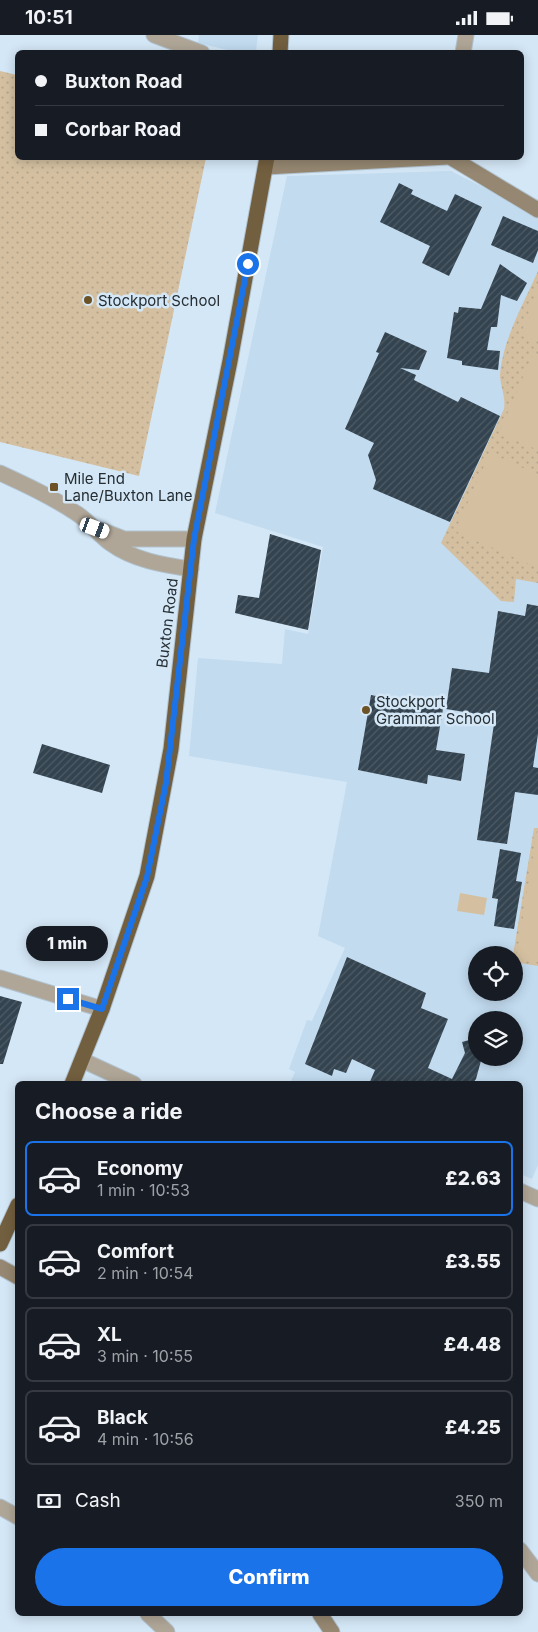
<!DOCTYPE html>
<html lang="en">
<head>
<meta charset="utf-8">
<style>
	body { margin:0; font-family:Inter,sans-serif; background:#20242c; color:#f1f3f6; height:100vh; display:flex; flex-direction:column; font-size:19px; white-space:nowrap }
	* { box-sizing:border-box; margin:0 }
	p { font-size:16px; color:#9ea1a6 }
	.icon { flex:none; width:28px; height:28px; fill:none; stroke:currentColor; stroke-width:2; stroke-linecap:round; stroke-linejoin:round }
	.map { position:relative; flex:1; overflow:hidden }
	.panel { position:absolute; left:15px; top:1046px; width:508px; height:535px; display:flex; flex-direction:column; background:#171b24; border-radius:8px; box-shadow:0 2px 12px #0003 }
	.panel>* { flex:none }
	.banner { position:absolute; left:15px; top:15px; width:509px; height:110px; border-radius:8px; box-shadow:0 2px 12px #0003; display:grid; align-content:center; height:110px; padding:0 20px; background:#171b24 }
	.buttons { position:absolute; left:468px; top:911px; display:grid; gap:10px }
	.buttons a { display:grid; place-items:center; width:55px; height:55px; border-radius:50%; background:#171b24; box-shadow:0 2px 12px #0003; font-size:25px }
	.end { position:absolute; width:22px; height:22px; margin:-11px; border:6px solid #1a73e8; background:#fff; box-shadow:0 0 0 2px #fff }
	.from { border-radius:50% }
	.bubble { position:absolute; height:35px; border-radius:18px; background:#171b24; box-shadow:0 2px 12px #0003; font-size:16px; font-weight:800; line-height:35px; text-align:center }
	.car { position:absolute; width:15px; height:30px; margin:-15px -8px; border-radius:6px; box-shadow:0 0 4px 1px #0007; background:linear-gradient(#fff 24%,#345 0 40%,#fff 0 76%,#345 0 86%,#fff 0) }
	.banner b { display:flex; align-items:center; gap:18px; height:48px; font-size:19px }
	.banner b+b { border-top:1px solid #363941 }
	.banner i { width:12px; height:12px; background:#f1f3f6 }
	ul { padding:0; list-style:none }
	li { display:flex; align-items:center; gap:15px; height:75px; margin:0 10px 8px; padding:0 10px; border:2px solid #363941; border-radius:8px }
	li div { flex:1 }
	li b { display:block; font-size:19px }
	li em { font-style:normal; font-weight:800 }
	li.active { border-color:#1a73e8 }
	li>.icon { width:45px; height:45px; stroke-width:1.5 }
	h2 { padding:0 20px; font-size:22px; line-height:60px }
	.pay { display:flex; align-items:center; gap:12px; height:55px; padding:0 20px; font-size:19px }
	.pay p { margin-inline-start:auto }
	.button { display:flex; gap:10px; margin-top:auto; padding:10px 20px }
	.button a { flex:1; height:58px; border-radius:30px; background:#1a73e8; color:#fff; font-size:20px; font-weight:800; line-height:58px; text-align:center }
	.status { display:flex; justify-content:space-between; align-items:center; height:35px; padding:0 25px; background:#171b24; direction:ltr }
	.status svg { height:14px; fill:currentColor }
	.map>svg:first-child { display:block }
	.built { fill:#c2dbef; fill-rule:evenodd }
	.park { fill:url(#park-dots) }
	.pitch { fill:#d4c0a1 }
	.building { fill:url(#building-hatch) }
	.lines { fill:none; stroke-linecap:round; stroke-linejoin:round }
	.street-casing { stroke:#b1c2cf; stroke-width:17 }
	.secondary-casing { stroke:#b1c2cf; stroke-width:17 }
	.highway-casing { stroke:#b1c2cf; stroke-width:17 }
	.street { stroke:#afa697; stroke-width:15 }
	.secondary { stroke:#958771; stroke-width:15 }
	.highway { stroke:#725f3f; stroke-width:15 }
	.route { stroke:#1a73e8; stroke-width:6 }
	.poi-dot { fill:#6c5224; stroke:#d4e7f6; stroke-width:2 }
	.labels { text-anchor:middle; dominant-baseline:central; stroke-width:5; stroke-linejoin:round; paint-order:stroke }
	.poi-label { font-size:15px; fill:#252d32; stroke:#d4e7f6; text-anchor:start }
	.street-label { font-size:15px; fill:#252d32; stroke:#d4e7f6 }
</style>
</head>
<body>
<div class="status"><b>10:51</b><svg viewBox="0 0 49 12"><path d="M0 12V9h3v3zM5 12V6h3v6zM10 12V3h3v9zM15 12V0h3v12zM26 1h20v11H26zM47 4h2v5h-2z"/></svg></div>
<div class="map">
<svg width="538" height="1597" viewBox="0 0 538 1597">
	<defs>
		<pattern id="park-dots" width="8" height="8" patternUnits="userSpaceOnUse" patternTransform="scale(1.25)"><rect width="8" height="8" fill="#d4c0a1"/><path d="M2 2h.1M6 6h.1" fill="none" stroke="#b6a58b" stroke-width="1.8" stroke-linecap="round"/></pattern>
		<pattern id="building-hatch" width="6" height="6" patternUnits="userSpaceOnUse" patternTransform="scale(1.25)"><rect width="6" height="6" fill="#33434f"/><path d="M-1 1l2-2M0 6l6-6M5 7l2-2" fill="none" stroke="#4f5c66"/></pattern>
	</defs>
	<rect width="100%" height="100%" fill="#d4e7f6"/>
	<path class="built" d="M199 0H258L256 17H236L198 8Z
		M451 136 538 180V1130L532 1144 520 1139V1049H290L295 1037 289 1034 307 985 312 986 345 913 318 901 347 747 189 721 198 623 282 629 285 594 308 599 323 512 215 478 287 141ZM476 920H514V958H476ZM476 985H514V1022H476Z"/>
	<path class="park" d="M0 36 17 40 18 122 206 123 139 441 0 407Z
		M538 236V548L516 544 514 567 501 566 441 508 504 374C506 361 500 351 500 339 503 304 524 268 538 236Z
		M534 793H538V931L514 927 513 920Z"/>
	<path class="pitch" d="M538 251V306L521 299Z
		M532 321 538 324V415L499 398Z
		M490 418 538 440V533L455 496Z
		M537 797H538V927L516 924Z
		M460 858 487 863 484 880 457 876Z"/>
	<path class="building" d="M399 148 413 155 411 159 447 176 455 159 482 172 449 241 422 228 430 211 380 187Z
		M503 181 538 196V215L533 228 491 210Z
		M500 229 527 248 517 266 501 260 497 292H491L487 315 500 316 498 335 462 330V326L447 323 454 277 458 278 459 272 481 274Z
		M385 297 427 316 419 335 400 333 416 340 414 345 458 367 461 362 500 381 450 487 373 454 376 445 368 420 374 408 345 394 379 318 376 317Z
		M270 499 321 515 308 595 235 578 238 560 259 563Z
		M527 569 538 571V699L533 732 538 733V760L515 757 507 809 477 805 495 682 446 674 452 633 489 638 498 576 525 581Z
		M371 660 443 674 436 715 465 719 461 746 428 740 427 749 358 735Z
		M42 709 110 730 102 758 33 738Z
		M500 814 521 818 516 846 522 847 514 894 494 891 498 864 492 863Z
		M347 922 426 958 421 973 448 984 428 1033 452 1044 465 1018 462 1007 473 1004 476 996V1022H482L476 1044 472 1049H369L375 1035 352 1024 346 1038 334 1034 332 1041 305 1029Z
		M0 961 22 967 3 1029H0Z"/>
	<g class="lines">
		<defs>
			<path id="street" d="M154 0 202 18
				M463 18 466 0
				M0 438C26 450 52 462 76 478 89 486 98 499 110 508 133 525 163 530 191 534
				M101 495 124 504H194
				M0 943 102 974
				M82 1025 134 1049
				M520 1156 538 1164
				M0 1472 18 1482
				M520 1515 538 1539
				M148 1579 167 1597"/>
			<path id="secondary" d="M450 122 538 175
				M266 132 447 122
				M0 1232 18 1242
				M320 1579 332 1597"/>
			<path id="highway" d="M280 18 281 0
				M72 1049 102 974 147 841 171 714 194 504 230 326 267 122
				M0 1209 18 1170"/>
		</defs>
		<use href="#street" class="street-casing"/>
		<use href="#secondary" class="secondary-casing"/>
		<use href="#highway" class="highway-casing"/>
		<use href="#street" class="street"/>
		<use href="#secondary" class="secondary"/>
		<use href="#highway" class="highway"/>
	</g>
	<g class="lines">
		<path class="route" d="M68 964 102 974 147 842 166 748 194 504 248 229"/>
	</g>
	<g class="poi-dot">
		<circle cx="88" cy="265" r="5"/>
		<rect x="49" y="447" width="10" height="10" rx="2.5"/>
		<circle cx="366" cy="675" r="5"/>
	</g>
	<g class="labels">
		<g class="poi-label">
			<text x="98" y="265">Stockport School</text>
			<text x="64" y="443">Mile End<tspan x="64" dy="17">Lane/Buxton Lane</tspan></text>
			<text x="376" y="666">Stockport<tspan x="376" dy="17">Grammar School</tspan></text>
		</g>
		<g class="street-label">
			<text transform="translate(167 588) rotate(-83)">Buxton Road</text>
		</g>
	</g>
</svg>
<div class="buttons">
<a><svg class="icon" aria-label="locate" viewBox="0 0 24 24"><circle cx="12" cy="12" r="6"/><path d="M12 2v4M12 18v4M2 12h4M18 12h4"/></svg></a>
<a><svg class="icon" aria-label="layers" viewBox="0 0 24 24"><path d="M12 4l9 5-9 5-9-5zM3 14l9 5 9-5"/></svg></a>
</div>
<i class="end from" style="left:248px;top:229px"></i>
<i class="end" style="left:68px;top:964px"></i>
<div class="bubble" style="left:26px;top:891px;width:82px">1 min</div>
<i class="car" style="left:95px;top:493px;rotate:110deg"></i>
<div class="banner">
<b><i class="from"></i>Buxton Road</b>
<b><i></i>Corbar Road</b>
</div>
<section class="panel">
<h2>Choose a ride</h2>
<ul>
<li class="active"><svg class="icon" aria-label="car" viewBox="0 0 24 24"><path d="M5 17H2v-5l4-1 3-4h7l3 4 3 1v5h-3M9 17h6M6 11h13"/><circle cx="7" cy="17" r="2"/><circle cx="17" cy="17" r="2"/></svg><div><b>Economy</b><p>1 min · 10:53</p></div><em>£2.63</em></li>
<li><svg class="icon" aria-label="car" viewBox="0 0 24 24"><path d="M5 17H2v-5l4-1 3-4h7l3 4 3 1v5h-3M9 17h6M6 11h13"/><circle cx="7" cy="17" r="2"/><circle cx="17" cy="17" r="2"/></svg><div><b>Comfort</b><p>2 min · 10:54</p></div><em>£3.55</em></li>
<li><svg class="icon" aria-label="car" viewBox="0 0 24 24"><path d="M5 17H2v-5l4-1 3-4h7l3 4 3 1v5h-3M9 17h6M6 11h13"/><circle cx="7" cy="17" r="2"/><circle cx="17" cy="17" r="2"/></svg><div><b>XL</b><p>3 min · 10:55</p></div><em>£4.48</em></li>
<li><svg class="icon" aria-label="car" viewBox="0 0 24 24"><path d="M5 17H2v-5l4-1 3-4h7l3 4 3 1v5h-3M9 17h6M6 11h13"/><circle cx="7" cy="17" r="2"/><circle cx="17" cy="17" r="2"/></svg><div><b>Black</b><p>4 min · 10:56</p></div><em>£4.25</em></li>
</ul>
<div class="pay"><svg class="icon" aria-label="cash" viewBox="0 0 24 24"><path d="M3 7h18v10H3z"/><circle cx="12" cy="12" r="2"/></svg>Cash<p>350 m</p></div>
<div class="button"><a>Confirm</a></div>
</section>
</div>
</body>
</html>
